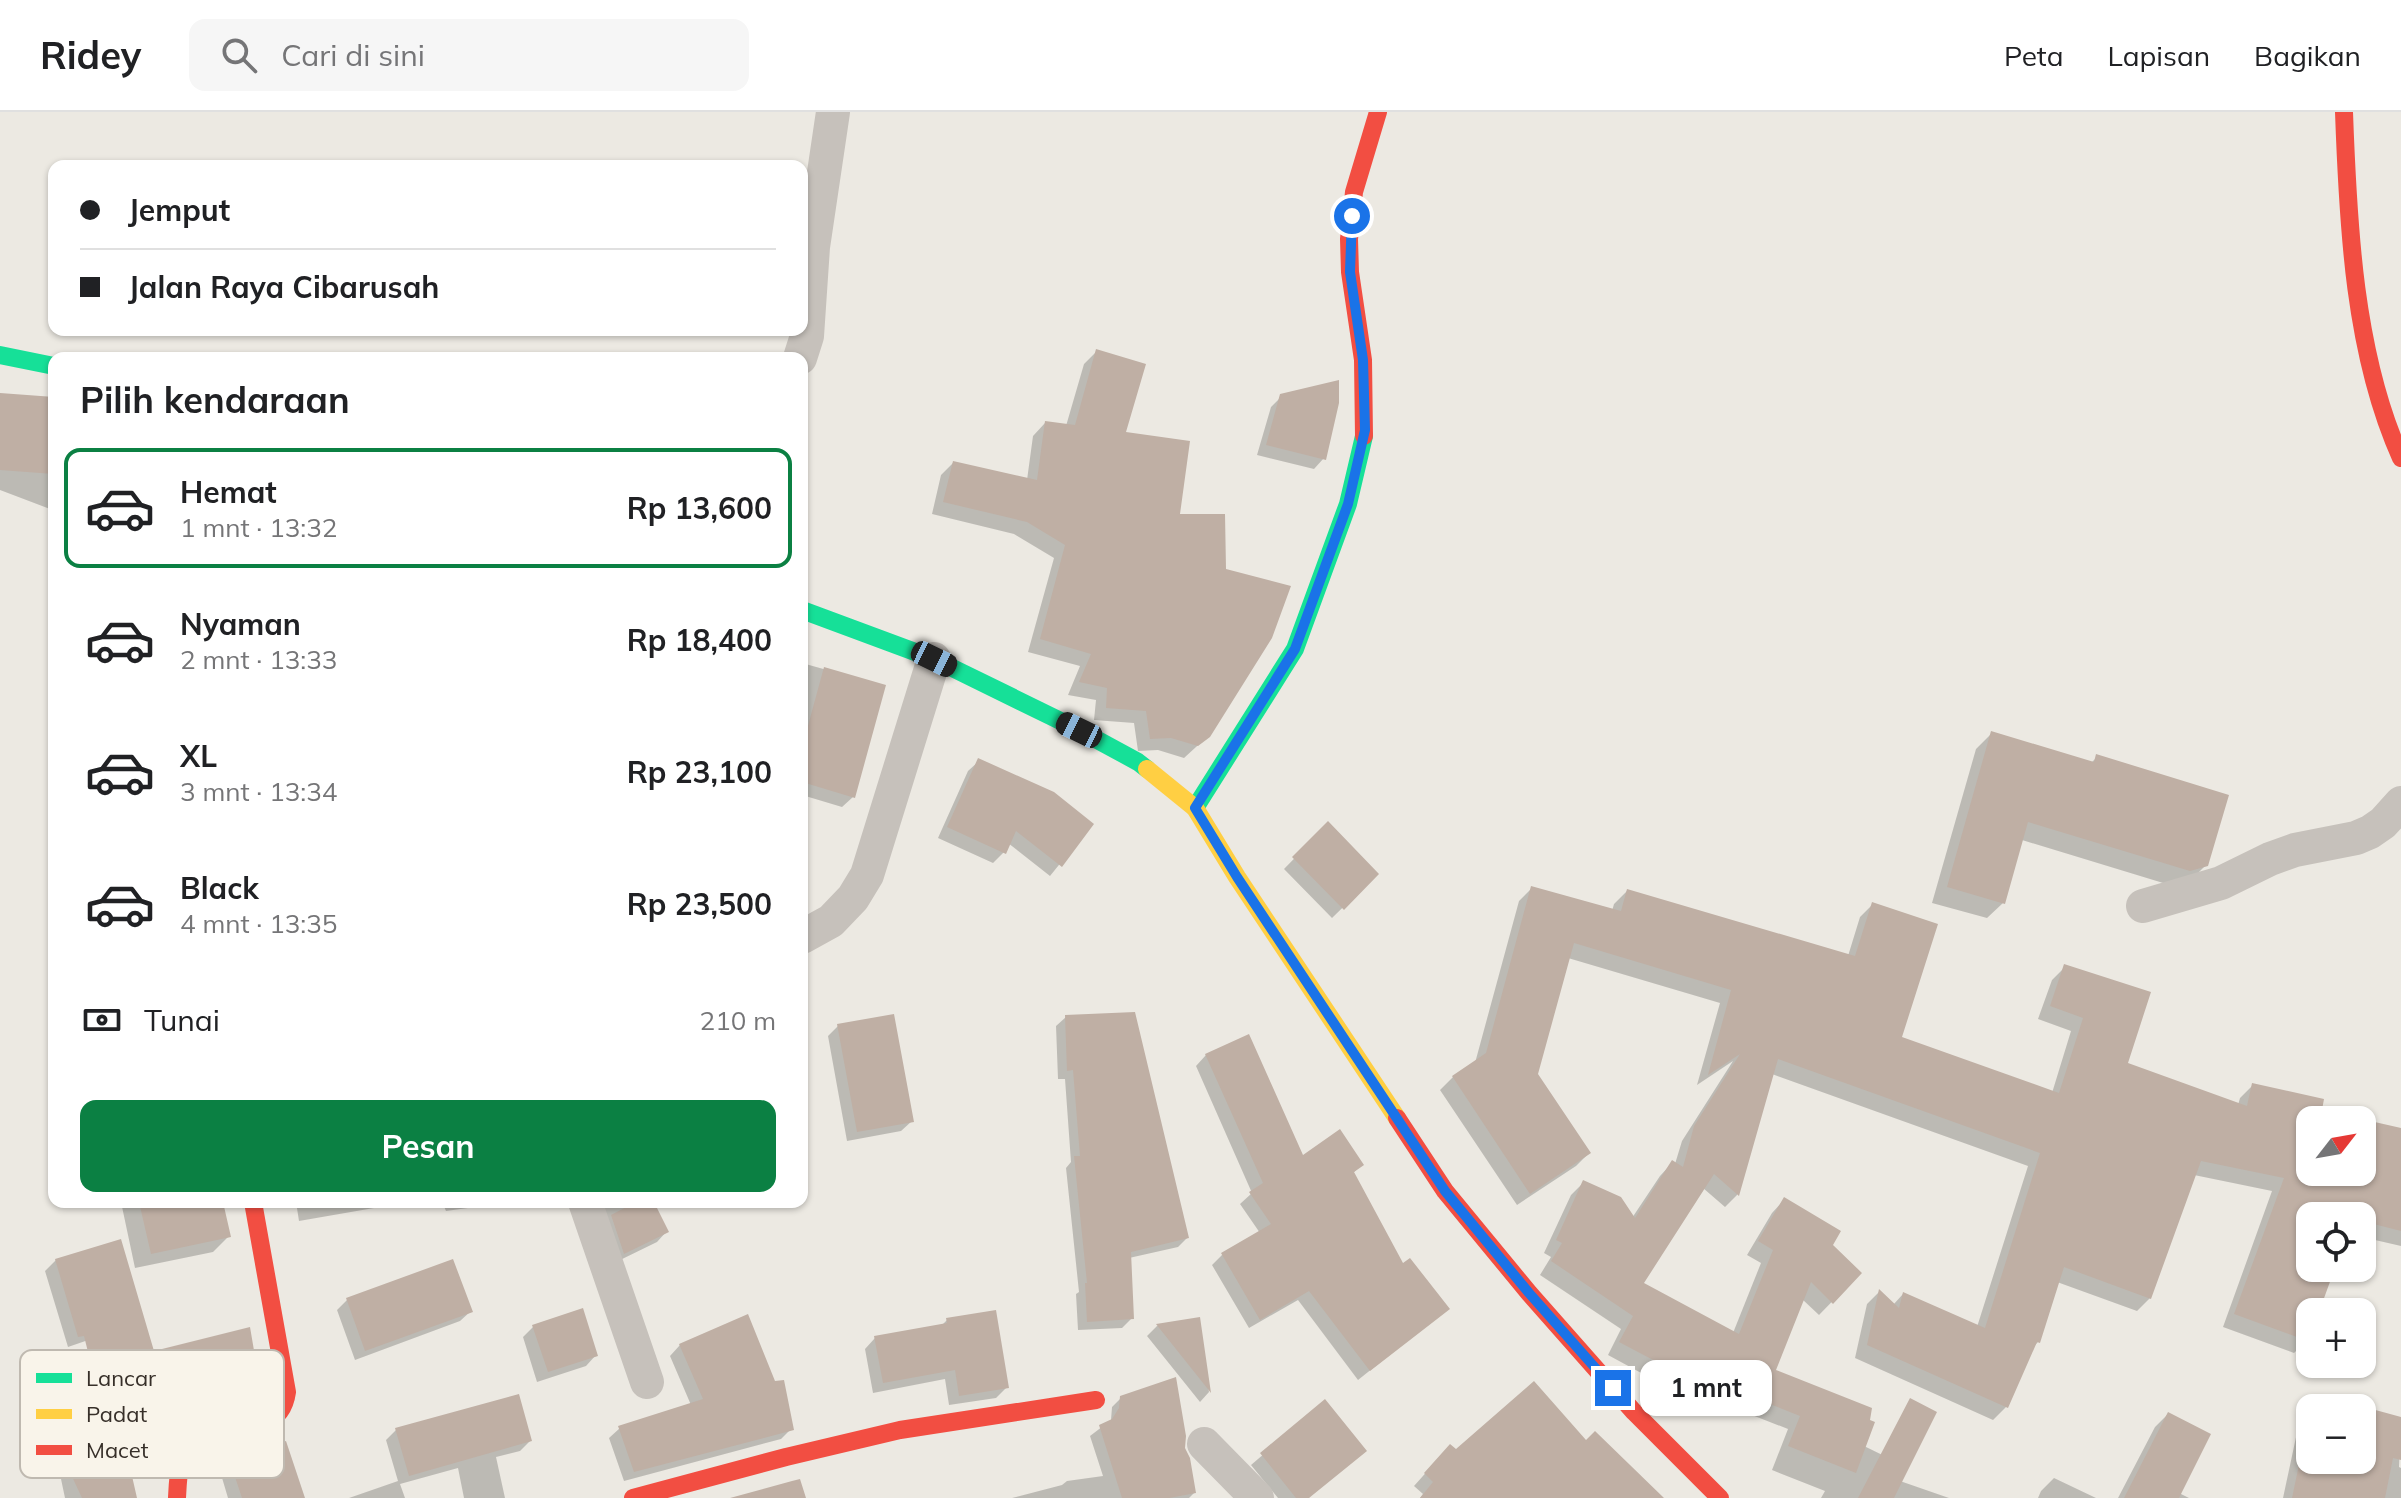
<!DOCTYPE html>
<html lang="id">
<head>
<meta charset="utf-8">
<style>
	body { margin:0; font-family:Mulish,sans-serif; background:#f6f6f6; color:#202124; height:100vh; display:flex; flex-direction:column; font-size:30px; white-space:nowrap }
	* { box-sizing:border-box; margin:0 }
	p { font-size:26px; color:#757577 }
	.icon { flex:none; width:44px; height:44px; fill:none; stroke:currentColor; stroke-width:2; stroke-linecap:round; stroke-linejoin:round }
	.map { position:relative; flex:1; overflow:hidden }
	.side { position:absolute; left:48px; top:240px; width:760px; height:856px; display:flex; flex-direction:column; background:#fff; border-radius:16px; box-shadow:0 2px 6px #0004 }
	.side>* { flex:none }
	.guide { position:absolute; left:48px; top:48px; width:760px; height:176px; border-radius:16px; box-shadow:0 2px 6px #0004; display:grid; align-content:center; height:176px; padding:0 32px; background:#fff }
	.needle { width:52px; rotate:59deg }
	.fabs { position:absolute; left:2296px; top:994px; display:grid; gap:16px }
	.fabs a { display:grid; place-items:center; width:80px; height:80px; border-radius:16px; background:#fff; box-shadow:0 2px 6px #0004; font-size:40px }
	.end { position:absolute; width:36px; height:36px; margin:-18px; border:10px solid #1a73e8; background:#fff; box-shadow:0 0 0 4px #fff }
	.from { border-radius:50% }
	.bubble { position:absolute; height:56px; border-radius:16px; background:#fff; box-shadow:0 2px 6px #0004; font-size:26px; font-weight:700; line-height:56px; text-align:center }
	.car { position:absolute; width:24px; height:48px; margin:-24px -12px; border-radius:10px; box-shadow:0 0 6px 2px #0007; background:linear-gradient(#222 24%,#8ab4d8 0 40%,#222 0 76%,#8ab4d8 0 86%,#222 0) }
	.guide b { display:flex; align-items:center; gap:28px; height:76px; font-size:30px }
	.guide b+b { border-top:2px solid #e0e0e0 }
	.guide i { width:20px; height:20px; background:#202124 }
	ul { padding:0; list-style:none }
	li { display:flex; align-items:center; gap:24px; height:120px; margin:0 16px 12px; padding:0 16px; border:4px solid transparent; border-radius:16px }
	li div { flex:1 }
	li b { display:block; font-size:30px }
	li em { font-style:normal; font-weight:700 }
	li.active { border-color:#0b8043 }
	li>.icon { width:72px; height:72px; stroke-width:1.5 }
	h2 { padding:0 32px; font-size:36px; line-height:96px }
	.pay { display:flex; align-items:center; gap:20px; height:88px; padding:0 32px; font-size:30px }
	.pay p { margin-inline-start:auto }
	.action { display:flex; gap:16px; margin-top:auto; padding:16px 32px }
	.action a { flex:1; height:92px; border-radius:16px; background:#0b8043; color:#fff; font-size:32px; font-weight:700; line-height:92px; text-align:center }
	header { display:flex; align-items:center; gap:48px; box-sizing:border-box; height:112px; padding:0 40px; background:#fff; border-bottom:2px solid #e0e0e0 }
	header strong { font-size:38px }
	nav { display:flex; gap:44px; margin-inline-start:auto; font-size:28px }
	.search { width:560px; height:72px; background:#f6f6f6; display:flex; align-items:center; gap:20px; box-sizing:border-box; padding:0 28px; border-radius:16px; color:#757577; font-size:30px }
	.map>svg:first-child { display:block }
	.shadow { fill:#0003 }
	.building { fill:#bfafa4; fill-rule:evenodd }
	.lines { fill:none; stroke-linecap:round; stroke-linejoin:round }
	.street { stroke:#c6c1bb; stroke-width:34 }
	.fast { stroke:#16e098; stroke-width:18 }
	.slow { stroke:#ffcf43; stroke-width:18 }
	.jam { stroke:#f24e42; stroke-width:18 }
	.route { stroke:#1a73e8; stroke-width:10 }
	.key { fill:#f9f4ea; stroke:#bfb9b0; stroke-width:2 }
	.key-label { font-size:22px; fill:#372f29 }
</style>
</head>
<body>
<header>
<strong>Ridey</strong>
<div class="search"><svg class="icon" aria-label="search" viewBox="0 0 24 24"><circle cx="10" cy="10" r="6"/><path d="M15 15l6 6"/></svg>Cari di sini</div>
<nav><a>Peta</a><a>Lapisan</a><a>Bagikan</a></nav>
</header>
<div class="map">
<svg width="2401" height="1386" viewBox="0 0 2401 1386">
	<rect width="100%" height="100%" fill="#ece9e2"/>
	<path class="shadow" d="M1097 239 1124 322 1178 404 1208 624 1184 646 1158 638 1138 639 1134 611 1094 608 1096 588 1068 583 1080 554 1028 540 1054 446 1014 422 932 402 941 363 953 351 1027 368 1033 324 1045 311 1066 314 1084 252Z
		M0 283 54 298V396L50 397 0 378Z
		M1282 284 1324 346 1314 357 1257 343 1271 295Z
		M802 551 884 574 853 685 842 695 802 683Z
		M1991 622 2091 651 2097 645 2206 753 2190 769 2173 774 2022 728 2003 791 1987 806 1932 791 1976 637Z
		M979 649 1092 712 1050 764 1008 731 1004 740 993 751 938 726 968 659Z
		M1328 712 1377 762 1332 806 1284 757Z
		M1532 776 1612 799 1614 792 1627 779 1848 844 1860 805 1873 792 1899 926 2052 981 2071 919 2038 907 2052 868 2065 855 2126 953 2238 993 2240 986 2253 973 2319 1000 2356 1008H2310V1060H2362V1009L2401 1018V1134L2362 1125V1104H2310V1156H2333L2317 1200H2310V1219L2307 1228 2294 1241 2223 1215 2272 1079 2194 1063 2150 1186 2137 1199 2057 1170 2038 1230 2032 1236 2006 1295 1993 1308 1855 1246 1867 1192 1879 1180 1893 1193 1903 1182 1977 1215 2028 1054 1772 962 1737 1083 1725 1095 1703 1076 1641 1172 1733 1221 1761 1151 1747 1143 1772 1101 1784 1088 1860 1161 1819 1203 1802 1187 1774 1259 1864 1334 1907 1355 1900 1369 1949 1386H1821L1825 1379 1772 1358 1788 1317 1683 1276 1678 1281 1608 1243 1621 1217 1540 1163 1551 1145 1544 1141 1571 1083 1584 1070 1632 1106 1660 1064 1672 1051 1675 1052 1682 1029 1733 949 1697 973 1720 891 1568 846 1536 962 1589 1041 1576 1054 1517 1093 1440 978 1453 965 1475 951 1519 789Z
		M1066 905 1187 1126 1178 1135 1129 1146 1132 1206 1122 1216 1078 1218 1076 1182 1079 1180 1066 1056 1071 1050 1065 967H1058L1056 914Z
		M838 914 912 1009 901 1019 847 1029 828 924Z
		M1206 943 1302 1046 1362 1052 1352 1062 1403 1154 1447 1197 1358 1268 1298 1188 1249 1216 1212 1153 1222 1143 1260 1121 1240 1092 1252 1081 1196 954Z
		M121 1090H221L229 1124 213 1140 135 1156Z
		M296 1090H381L374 1096 299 1109Z
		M442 1090H511L446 1099Z
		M614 1090H652L667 1119 657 1130 614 1151 597 1103 608 1092Z
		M56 1148 153 1242 255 1255 245 1266 165 1285 172 1309 162 1320 148 1327 97 1225 68 1235 45 1159Z
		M347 1188 471 1199 460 1209 355 1248 337 1198Z
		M947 1208 1007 1275 996 1286 949 1293 945 1267 873 1281 865 1237 875 1226 941 1214Z
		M1198 1208 1209 1280 1200 1290 1147 1224 1157 1214Z
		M533 1215 596 1243 586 1254 537 1270 523 1225Z
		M680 1233 791 1317 781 1327 624 1369 609 1326 620 1316 691 1293 670 1244Z
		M2315 1284 2360 1296H2310V1348H2362V1297L2401 1307 2399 1355 2401 1356V1386H2283L2302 1297Z
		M1122 1285 1182 1337 1194 1381 1189 1386H1012L1062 1373 1067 1369 1103 1364 1090 1324 1111 1308 1112 1295Z
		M1325 1290 1309 1386H1278L1251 1353Z
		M2168 1302 2179 1381 2189 1386H2118L2155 1315Z
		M396 1318 530 1329 520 1339 496 1345 505 1386H464L458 1356 400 1372 405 1386H349L398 1369 386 1328Z
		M1585 1331 1661 1386H1420L1423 1382 1414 1374 1439 1346 1456 1340Z
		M230 1349 303 1386H228L220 1359Z
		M71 1357 135 1386H65L61 1367Z
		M2054 1366 2096 1386H2038L2041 1379Z"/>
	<path class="building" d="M1096 237 1146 252 1126 320 1190 329 1180 402H1225L1226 457 1291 474 1272 526 1210 625 1198 634 1171 626 1150 627 1146 599 1106 596 1107 576 1079 570 1091 542 1040 527 1065 433 1027 410 943 390 953 349 1037 368 1045 309 1075 313Z
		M1339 268V291L1326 348 1266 333 1280 282Z
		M0 281 54 285V362L0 358Z
		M824 555 886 573 855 686 802 670V636Z
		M1991 619 2094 650 2096 642 2229 683 2208 754 2190 759 2028 710 2005 792 1947 775Z
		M978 646 1054 680 1094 712 1062 755 1016 719 1006 742 947 715Z
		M1328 709 1379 762 1344 798 1292 745Z
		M1531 774 1621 799 1627 777 1855 844 1872 790 1938 812 1902 925 2059 981 2083 906 2050 894 2064 852 2151 880 2128 951 2247 994 2252 971 2324 987 2322 998 2401 1016V1119L2362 1109V1104H2310V1156H2335L2319 1200H2310L2308 1229 2234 1202 2284 1066 2201 1049 2151 1187 2064 1155 2040 1231 2037 1230 2008 1296 1867 1233 1879 1177 1899 1196 1903 1180 1985 1216 2040 1041 1778 947 1739 1084 1714 1062 1644 1171 1739 1222 1773 1138 1758 1129 1784 1085 1841 1119 1833 1133 1862 1161 1833 1192 1811 1170 1776 1258 1872 1296 1870 1308 1875 1310 1856 1361 1788 1334 1800 1304 1696 1263 1693 1269 1619 1230 1633 1204 1551 1149 1562 1131 1556 1128 1583 1068 1621 1085 1635 1106 1672 1048 1683 1055 1694 1014 1740 942 1708 963 1731 878 1574 831 1538 962 1591 1041 1530 1082 1452 964 1486 941ZM2310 1008H2362V1060H2310Z
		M1135 900 1189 1126 1131 1140 1134 1207 1087 1210 1085 1171H1087L1074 1044H1080L1073 958 1067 959 1065 903Z
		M894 902 914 1010 857 1020 837 912Z
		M1249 922 1303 1043 1340 1017 1364 1053 1354 1060 1403 1151 1410 1146 1450 1197 1370 1259 1309 1179 1260 1208 1221 1141 1271 1112 1249 1080 1263 1071 1205 942Z
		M139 1090H223L231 1125 151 1142Z
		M636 1090H654L669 1120 624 1142 611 1103Z
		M121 1127 154 1239 250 1215 257 1256 157 1281 164 1310 109 1324 84 1224 78 1225 55 1147Z
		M453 1147 473 1200 365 1239 346 1186Z
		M583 1196 598 1244 548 1260 532 1213Z
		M996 1198 1009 1276 959 1284 955 1258 883 1271 874 1224 947 1211 946 1206Z
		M748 1202 775 1269 784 1268 794 1318 634 1360 618 1314 703 1287 679 1232Z
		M1200 1205 1211 1281 1156 1212Z
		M1176 1265 1186 1324 1185 1336 1190 1346 1196 1381 1169 1386H1122L1099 1313 1112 1307 1119 1296 1120 1284Z
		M1534 1269 1586 1328 1595 1319 1664 1386H1420L1433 1370 1424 1361 1450 1332 1456 1337Z
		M519 1282 532 1329 409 1364 395 1316Z
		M2314 1285H2328L2401 1305V1348L2393 1346 2385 1386H2292L2310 1300V1348H2362V1296H2311Z
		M1910 1286 1937 1300 1894 1386H1858Z
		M1325 1287 1367 1339 1309 1386H1296L1260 1341Z
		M2168 1300 2211 1322 2179 1386H2124Z
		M124 1329 137 1386H82L68 1356Z
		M286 1329 305 1386H242L229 1347Z
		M800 1367 806 1386H730L792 1369Z"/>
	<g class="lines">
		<path class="street" d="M800 246 807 224 813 135 833 0
			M2143 794 2221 771 2270 747 2295 738 2356 726 2370 720 2383 711 2401 691
			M802 825 831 809 853 786 867 763 934 547
			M585 1090 647 1270
			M1204 1332 1257 1386"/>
		<path class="fast" d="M0 243 54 254
			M802 498 934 547 1079 618 1138 650 1147 657
			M1195 696 1295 537 1348 392 1364 324"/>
		<path class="slow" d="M1147 657 1195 696 1237 765 1397 1006"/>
		<path class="jam" d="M2344 0C2348 113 2354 242 2401 346
			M1364 324 1363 248 1350 160 1349 127 1354 80 1378 0
			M1397 1006 1445 1079 1529 1181 1634 1300 1720 1386
			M177 1386C178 1363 179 1328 204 1318 209 1316 217 1317 223 1316 253 1315 282 1315 287 1280L253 1090
			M633 1386 786 1345 900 1318 1096 1288"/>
	</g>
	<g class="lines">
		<path class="route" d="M1352 104 1350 160 1363 248 1365 318 1348 392 1295 537 1195 696 1237 765 1445 1079 1529 1181 1613 1276"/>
	</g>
	<rect x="20" y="1238" width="264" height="128" rx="12" class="key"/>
	<rect x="36" y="1261" width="36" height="10" fill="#16e098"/>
	<rect x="36" y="1297" width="36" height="10" fill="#ffcf43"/>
	<rect x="36" y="1333" width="36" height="10" fill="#f24e42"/>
	<g class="key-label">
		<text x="86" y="1274">Lancar</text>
		<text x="86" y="1310">Padat</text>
		<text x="86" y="1346">Macet</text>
	</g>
</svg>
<div class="fabs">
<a><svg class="needle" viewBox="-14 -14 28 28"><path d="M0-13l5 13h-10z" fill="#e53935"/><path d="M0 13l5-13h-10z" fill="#757577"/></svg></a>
<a><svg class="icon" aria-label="locate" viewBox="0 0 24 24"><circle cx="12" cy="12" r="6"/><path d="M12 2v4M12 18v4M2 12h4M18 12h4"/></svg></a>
<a>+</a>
<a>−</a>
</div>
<i class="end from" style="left:1352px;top:104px"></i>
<i class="end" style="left:1613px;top:1276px"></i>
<div class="bubble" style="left:1640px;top:1248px;width:132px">1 mnt</div>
<i class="car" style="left:934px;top:547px;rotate:116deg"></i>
<i class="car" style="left:1079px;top:618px;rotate:296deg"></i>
<div class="guide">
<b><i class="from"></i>Jemput</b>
<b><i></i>Jalan Raya Cibarusah</b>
</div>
<section class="side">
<h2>Pilih kendaraan</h2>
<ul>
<li class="active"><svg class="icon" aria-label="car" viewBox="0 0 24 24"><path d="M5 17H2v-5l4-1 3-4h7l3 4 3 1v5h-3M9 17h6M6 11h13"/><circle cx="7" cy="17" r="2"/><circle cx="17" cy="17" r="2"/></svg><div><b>Hemat</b><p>1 mnt · 13:32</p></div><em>Rp 13,600</em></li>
<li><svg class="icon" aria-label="car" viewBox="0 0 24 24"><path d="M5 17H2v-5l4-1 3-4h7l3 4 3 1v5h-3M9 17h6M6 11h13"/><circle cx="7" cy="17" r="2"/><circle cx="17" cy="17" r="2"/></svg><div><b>Nyaman</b><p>2 mnt · 13:33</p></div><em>Rp 18,400</em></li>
<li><svg class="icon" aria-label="car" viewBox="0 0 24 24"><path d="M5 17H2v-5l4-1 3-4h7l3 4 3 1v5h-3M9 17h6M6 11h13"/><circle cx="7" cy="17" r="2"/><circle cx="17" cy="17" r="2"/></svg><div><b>XL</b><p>3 mnt · 13:34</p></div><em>Rp 23,100</em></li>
<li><svg class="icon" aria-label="car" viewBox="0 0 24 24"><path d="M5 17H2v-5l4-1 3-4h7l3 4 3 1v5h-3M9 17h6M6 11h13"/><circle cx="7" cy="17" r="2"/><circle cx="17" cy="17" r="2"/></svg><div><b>Black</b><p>4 mnt · 13:35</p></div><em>Rp 23,500</em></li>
</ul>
<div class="pay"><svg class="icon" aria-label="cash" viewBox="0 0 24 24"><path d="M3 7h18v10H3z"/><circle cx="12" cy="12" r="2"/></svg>Tunai<p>210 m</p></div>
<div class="action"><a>Pesan</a></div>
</section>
</div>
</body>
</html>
